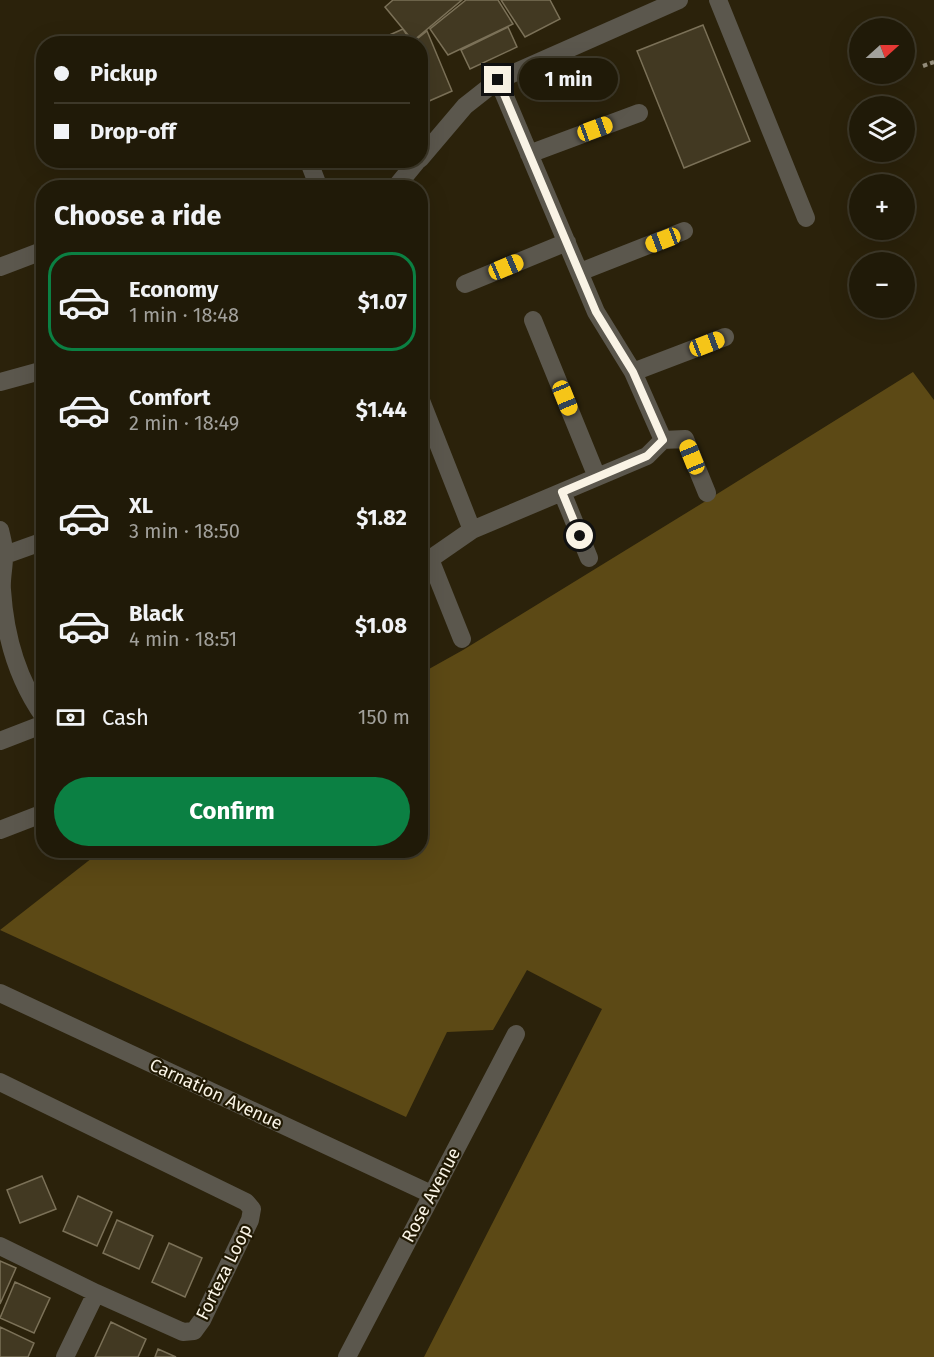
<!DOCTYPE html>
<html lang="en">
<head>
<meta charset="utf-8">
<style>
	body { margin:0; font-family:"Fira Sans",sans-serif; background:#282312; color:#f1f3f6; height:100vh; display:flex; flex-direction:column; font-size:22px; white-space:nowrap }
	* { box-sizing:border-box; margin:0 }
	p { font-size:20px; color:#a2a19c }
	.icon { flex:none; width:33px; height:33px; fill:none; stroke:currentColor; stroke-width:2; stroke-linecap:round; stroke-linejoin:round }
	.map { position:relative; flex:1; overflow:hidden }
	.drawer { position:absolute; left:36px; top:180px; width:392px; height:678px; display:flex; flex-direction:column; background:#201a08; border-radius:24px; box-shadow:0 6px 24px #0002,0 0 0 2px #3d3829 }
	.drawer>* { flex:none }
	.guide { position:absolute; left:36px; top:36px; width:392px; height:132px; border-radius:24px; box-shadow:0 6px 24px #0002,0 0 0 2px #3d3829; display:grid; align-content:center; height:132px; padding:0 18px; background:#201a08 }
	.needle { width:39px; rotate:69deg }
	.fabs { position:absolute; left:849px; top:18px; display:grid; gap:12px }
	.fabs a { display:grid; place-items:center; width:66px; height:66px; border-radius:50%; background:#201a08; box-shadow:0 6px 24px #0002,0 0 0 2px #3d3829; font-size:30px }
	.end { position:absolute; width:27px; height:27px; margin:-14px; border:8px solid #f9f3e5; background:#111; box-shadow:0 0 0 3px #111 }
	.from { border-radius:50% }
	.bubble { position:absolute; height:42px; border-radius:21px; background:#201a08; box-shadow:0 6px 24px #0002,0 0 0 2px #3d3829; font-size:20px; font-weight:700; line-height:42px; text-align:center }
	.car { position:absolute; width:18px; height:36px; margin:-18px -9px; border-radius:8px; box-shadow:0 0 4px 2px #0007; background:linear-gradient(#f5c518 24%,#345 0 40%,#f5c518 0 76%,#345 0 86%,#f5c518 0) }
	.guide b { display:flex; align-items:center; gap:21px; height:57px; font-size:22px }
	.guide b+b { border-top:2px solid #3d3829 }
	.guide i { width:15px; height:15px; background:#f1f3f6 }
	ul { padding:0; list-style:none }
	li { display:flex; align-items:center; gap:18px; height:99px; margin:0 12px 9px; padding:0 6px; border:3px solid transparent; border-radius:24px }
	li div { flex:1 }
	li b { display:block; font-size:22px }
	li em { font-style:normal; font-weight:700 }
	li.active { border-color:#0b8043 }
	li>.icon { width:54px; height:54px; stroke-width:1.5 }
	h2 { padding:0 18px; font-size:27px; line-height:72px }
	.pay { display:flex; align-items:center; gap:15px; height:66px; padding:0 18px; font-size:22px }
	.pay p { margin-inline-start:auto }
	.action { display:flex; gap:12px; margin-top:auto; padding:12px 18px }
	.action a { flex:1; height:69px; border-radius:36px; background:#0b8043; color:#fff; font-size:24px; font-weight:700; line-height:69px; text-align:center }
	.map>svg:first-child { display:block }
	.forest { fill:#5c4915 }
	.building { fill:#423922; stroke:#7b7158; stroke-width:1.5 }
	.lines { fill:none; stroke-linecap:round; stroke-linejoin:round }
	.path { stroke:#958e7c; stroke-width:4; stroke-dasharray:4.5 3; stroke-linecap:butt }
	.street { stroke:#5b574d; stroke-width:18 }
	.route { stroke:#f9f3e5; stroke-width:8 }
	.labels { text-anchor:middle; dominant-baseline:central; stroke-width:4.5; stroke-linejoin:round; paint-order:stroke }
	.street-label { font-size:18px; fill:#f9f3e5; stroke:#211903 }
</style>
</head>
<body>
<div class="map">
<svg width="934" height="1357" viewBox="0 0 934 1357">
	<rect width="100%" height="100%" fill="#2b220b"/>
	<path class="forest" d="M913 372 934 400V1357H424L602 1009 527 970 493 1030 447 1032 406 1117 0 930 101 851 420 850V674L463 650 709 499Z"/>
	<path class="building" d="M393 0H462L413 41 385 7Z
		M466 0H498L513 24 448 55 430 29Z
		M501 0H550L560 19 525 37Z
		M703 25 750 141 684 168 637 51Z
		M508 27 517 47 470 69 461 50Z
		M403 29 412 43 427 31 452 91 420 105V44H388L385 37Z
		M42 1176 56 1209 20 1223 7 1190Z
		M78 1196 112 1212 97 1246 63 1231Z
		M117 1220 153 1236 139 1269 103 1253Z
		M169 1243 202 1258 185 1297 152 1282Z
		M0 1261 16 1268 0 1304Z
		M15 1282 50 1298 34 1333 0 1318Z
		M111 1322 146 1339 138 1357H95Z
		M0 1327 34 1343 28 1357H0Z
		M158 1349 176 1357H155Z"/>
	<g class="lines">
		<path class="path" d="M923 66 934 62"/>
		<path class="street" d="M718 0 806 218
			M498 80 596 312 633 372 663 440
			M529 154 639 113
			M420 159 465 106 498 80 679 0
			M309 162 319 188
			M395 188 418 160
			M0 267 42 251
			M580 272 684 231
			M465 284 567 242
			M533 320 597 477
			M633 372 725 337
			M0 382 44 370
			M420 398 472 530
			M562 492 589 558
			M0 530C2 539 5 548 4 557 4 568 1 579 2 590 5 636 17 679 44 717
			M5 555 44 541
			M430 559 462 639
			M420 566 472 530 647 456 663 440 685 439 707 493
			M0 741 44 724
			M0 830 44 813
			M0 993 431 1194
			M0 1082 246 1202 252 1209 250 1220 202 1320 194 1331 183 1332 96 1293 0 1246
			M65 1357 96 1293
			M347 1357 516 1034"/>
	</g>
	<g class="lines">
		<path class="route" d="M498 80 596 312 633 372 663 440 647 456 562 492 580 536"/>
	</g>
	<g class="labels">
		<g class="street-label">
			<text transform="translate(216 1094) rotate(25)">Carnation Avenue</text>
			<text transform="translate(431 1195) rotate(-62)">Rose Avenue</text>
			<text transform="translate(224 1272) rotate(-64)">Forteza Loop</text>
		</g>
	</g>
</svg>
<div class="fabs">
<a><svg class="needle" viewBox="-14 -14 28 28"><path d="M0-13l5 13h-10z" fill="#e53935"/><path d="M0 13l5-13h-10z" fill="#a2a19c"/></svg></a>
<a><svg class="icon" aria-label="layers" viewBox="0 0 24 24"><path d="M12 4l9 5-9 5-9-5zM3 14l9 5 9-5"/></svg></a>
<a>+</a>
<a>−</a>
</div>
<i class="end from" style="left:580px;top:536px"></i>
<i class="end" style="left:498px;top:80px"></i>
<div class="bubble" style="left:519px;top:58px;width:99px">1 min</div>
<i class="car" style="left:595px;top:129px;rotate:70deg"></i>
<i class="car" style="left:663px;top:240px;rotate:249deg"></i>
<i class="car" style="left:506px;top:267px;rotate:67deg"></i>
<i class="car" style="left:707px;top:344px;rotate:69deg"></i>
<i class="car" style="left:565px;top:398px;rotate:158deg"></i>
<i class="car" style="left:692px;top:457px;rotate:338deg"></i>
<div class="guide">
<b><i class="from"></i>Pickup</b>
<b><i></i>Drop-off</b>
</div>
<section class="drawer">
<h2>Choose a ride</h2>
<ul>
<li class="active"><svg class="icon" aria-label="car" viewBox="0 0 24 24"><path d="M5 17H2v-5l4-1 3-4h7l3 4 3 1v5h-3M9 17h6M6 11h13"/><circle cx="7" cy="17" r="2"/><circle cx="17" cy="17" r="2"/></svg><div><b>Economy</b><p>1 min · 18:48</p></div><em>$1.07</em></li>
<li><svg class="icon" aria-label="car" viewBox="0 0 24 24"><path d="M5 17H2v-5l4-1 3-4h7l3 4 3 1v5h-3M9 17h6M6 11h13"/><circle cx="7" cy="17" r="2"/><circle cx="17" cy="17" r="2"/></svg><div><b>Comfort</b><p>2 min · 18:49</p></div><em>$1.44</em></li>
<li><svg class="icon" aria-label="car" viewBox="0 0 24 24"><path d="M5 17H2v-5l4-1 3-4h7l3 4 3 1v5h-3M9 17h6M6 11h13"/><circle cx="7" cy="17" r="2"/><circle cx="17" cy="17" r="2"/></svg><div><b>XL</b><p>3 min · 18:50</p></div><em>$1.82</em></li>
<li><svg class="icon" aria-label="car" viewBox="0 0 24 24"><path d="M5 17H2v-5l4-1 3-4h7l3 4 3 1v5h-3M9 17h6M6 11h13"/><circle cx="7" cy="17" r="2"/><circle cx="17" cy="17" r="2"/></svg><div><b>Black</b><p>4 min · 18:51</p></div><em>$1.08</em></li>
</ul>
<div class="pay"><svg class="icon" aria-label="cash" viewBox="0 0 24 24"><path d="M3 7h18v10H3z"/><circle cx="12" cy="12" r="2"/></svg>Cash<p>150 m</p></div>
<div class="action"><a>Confirm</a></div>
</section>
</div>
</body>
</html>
